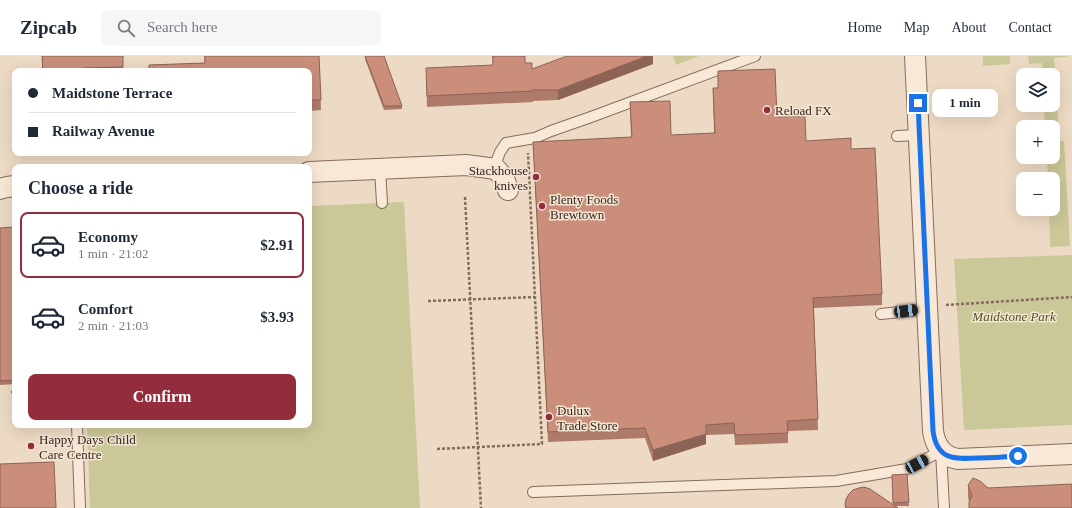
<!DOCTYPE html>
<html lang="en">
<head>
<meta charset="utf-8">
<style>
	body { margin:0; font-family:Georgia,serif; background:#f6f6f7; color:#1f2937; height:100vh; display:flex; flex-direction:column; font-size:15px; white-space:nowrap }
	* { box-sizing:border-box; margin:0 }
	p { font-size:13px; color:#747a83 }
	.icon { flex:none; width:22px; height:22px; fill:none; stroke:currentColor; stroke-width:2; stroke-linecap:round; stroke-linejoin:round }
	.map { position:relative; flex:1; overflow:hidden }
	.drawer { position:absolute; left:12px; top:108px; width:300px; height:264px; display:flex; flex-direction:column; background:#fff; border-radius:8px; box-shadow:0 4px 16px #0002 }
	.drawer>* { flex:none }
	.hud { position:absolute; left:12px; top:12px; width:300px; height:88px; border-radius:8px; box-shadow:0 4px 16px #0002; display:grid; align-content:center; height:88px; padding:0 16px; background:#fff }
	.fabs { position:absolute; left:1016px; top:12px; display:grid; gap:8px }
	.fabs a { display:grid; place-items:center; width:44px; height:44px; border-radius:8px; background:#fff; box-shadow:0 4px 16px #0002; font-size:20px }
	.end { position:absolute; width:18px; height:18px; margin:-9px; border:5px solid #1a73e8; background:#fff; box-shadow:0 0 0 2px #fff }
	.from { border-radius:50% }
	.bubble { position:absolute; height:28px; border-radius:8px; background:#fff; box-shadow:0 4px 16px #0002; font-size:13px; font-weight:600; line-height:28px; text-align:center }
	.car { position:absolute; width:12px; height:24px; margin:-12px -6px; border-radius:5px; box-shadow:0 0 3px 1px #0007; background:linear-gradient(#222 24%,#8ab4d8 0 40%,#222 0 76%,#8ab4d8 0 86%,#222 0) }
	.hud b { display:flex; align-items:center; gap:14px; height:38px; font-size:15px }
	.hud b+b { border-top:1px solid #e0e1e3 }
	.hud i { width:10px; height:10px; background:#1f2937 }
	ul { padding:0; list-style:none }
	li { display:flex; align-items:center; gap:12px; height:66px; margin:0 8px 6px; padding:0 8px; border:2px solid transparent; border-radius:8px }
	li div { flex:1 }
	li b { display:block; font-size:15px }
	li em { font-style:normal; font-weight:600 }
	li.current { border-color:#932d3e }
	li>.icon { width:36px; height:36px; stroke-width:1.5 }
	h2 { padding:0 16px; font-size:18px; line-height:48px }
	.action { display:flex; gap:8px; margin-top:auto; padding:8px 16px }
	.action a { flex:1; height:46px; border-radius:8px; background:#932d3e; color:#fff; font-size:16px; font-weight:600; line-height:46px; text-align:center }
	header { display:flex; align-items:center; gap:24px; box-sizing:border-box; height:56px; padding:0 20px; background:#fff; border-bottom:1px solid #e0e1e3 }
	header strong { font-size:19px }
	nav { display:flex; gap:22px; margin-inline-start:auto; font-size:14px }
	.search { width:280px; height:36px; background:#f6f6f7; display:flex; align-items:center; gap:10px; box-sizing:border-box; padding:0 14px; border-radius:8px; color:#747a83; font-size:15px }
	.map>svg:first-child { display:block }
	.green { fill:#cac898 }
	.lines { fill:none; stroke-linecap:round; stroke-linejoin:round }
	.lane-casing { stroke:#866b5b; stroke-width:12 }
	.street-casing { stroke:#866b5b; stroke-width:22 }
	.path { stroke:#866b5b; stroke-width:2.5; stroke-dasharray:3 2; stroke-linecap:butt }
	.lane { stroke:#f8e8d7; stroke-width:10 }
	.street { stroke:#f8e8d7; stroke-width:20 }
	.wall { fill:#ae7a6a }
	.shaded-wall { fill:#8d6356 }
	.building { fill:#ca8e7b; stroke:#8d6356 }
	.route { stroke:#1a73e8; stroke-width:5 }
	.poi-dot { fill:#932d3e; stroke:#f4e5d3; stroke-width:1.5 }
	.labels { text-anchor:middle; dominant-baseline:central; stroke-width:3; stroke-linejoin:round; paint-order:stroke }
	.poi-label { font-size:13px; fill:#37261e; stroke:#f4e5d3; text-anchor:start }
	.park-label { font-size:13px; font-style:italic; fill:#4f5326; stroke:#f4e5d3 }
</style>
</head>
<body>
<header>
<strong>Zipcab</strong>
<div class="search"><svg class="icon" aria-label="search" viewBox="0 0 24 24"><circle cx="10" cy="10" r="6"/><path d="M15 15l6 6"/></svg>Search here</div>
<nav><a>Home</a><a>Map</a><a>About</a><a>Contact</a></nav>
</header>
<div class="map">
<svg width="1072" height="452" viewBox="0 0 1072 452">
	<rect width="100%" height="100%" fill="#eddac4"/>
	<path class="green" d="M673 0H699L676 9Z
		M983 0H1010V8L983 10Z
		M1028 0H1067V1L1054 2 1059 80 1053 81V71H1045L1044 49H1053V19H1043L1042 7 1029 8Z
		M1064 85 1070 190 1050 191 1049 153H1053V123H1048L1047 101H1053V86Z
		M404 146 420 452H90L87 369H309V150Z
		M1072 199V369L964 374 954 203Z"/>
	<g class="lines">
		<defs>
			<path id="lane" d="M897 80 919 79
				M494 112 500 96 506 87 535 82 551 75 591 61 755 0
				M380 113 382 147
				M881 258 928 253
				M77 369 80 452
				M533 436 836 425 907 413 941 395 944 452"/>
			<path id="street" d="M915 0 933 375C935 389 942 401 958 403L1072 398
				M309 116 466 109 496 113 504 122 508 134
				M0 133 7 131 15 130"/>
		</defs>
		<use href="#lane" class="lane-casing"/>
		<use href="#street" class="street-casing"/>
		<path class="path" d="M465 141 481 452
			M428 245 535 241
			M946 249 1072 241
			M11 336H15
			M437 393 542 388 528 97"/>
		<use href="#lane" class="lane"/>
		<use href="#street" class="street"/>
	</g>
	<path class="wall" d="M42 0H123V15H42Z
		M204 0H319L321 54 309 55V15H149V9L205 7Z
		M365 0H384L402 50V53L384 54 365 3Z
		M492 0H525V7L532 13 653 0V8L558 44 533 45V46L427 51 426 23 493 9Z
		M718 15 777 61 806 85 851 93 882 238V249L814 252 818 374 788 375V387L735 389 734 378 706 379V388L653 405 645 382 548 386 533 86 631 81 630 46 671 79 714 77 713 32H718Z
		M15 171V328L0 329V172Z
		M907 418 909 450H896L898 452H845V448L893 449 892 419Z
		M968 429 988 432 969 445 968 442Z"/>
	<path class="shaded-wall" d="M647 0H653V8L558 44V34Z
		M706 378V388L653 405V394Z"/>
	<path class="building" d="M42 0H123V11L83 12V15H43Z
		M205 0H319L321 44H309V15H149V9L205 7Z
		M365 0H384L402 50H384Z
		M493 0H525V7H532V13L567 0H647L558 34H532L533 35 427 40 426 12 493 9Z
		M775 13 777 61 805 60 806 85 851 82V93L875 92 882 238 813 242 818 363 787 365 788 377 735 379 734 367 706 369V378L653 394 645 372 548 376 533 86 632 81 630 46 670 45 671 79 715 77 713 32H718V15Z
		M15 171V324L0 325V172Z
		M54 406 56 452H0V408Z
		M907 418 909 446 893 447 892 419Z
		M973 422 980 425 988 432 1072 428V452H969V446L972 440 968 429Z
		M864 431 870 433 898 452H846L845 448 846 443 849 438 853 434 859 432Z"/>
	<g class="lines">
		<path class="route" d="M918 47 933 375C937 405 955 403 980 402 992 402 1005 401 1018 400"/>
	</g>
	<g class="poi-dot">
		<circle cx="767" cy="54" r="4"/>
		<circle cx="536" cy="121" r="4"/>
		<circle cx="542" cy="150" r="4"/>
		<circle cx="549" cy="361" r="4"/>
		<circle cx="31" cy="390" r="4"/>
	</g>
	<g class="labels">
		<g class="poi-label">
			<text x="775" y="54">Reload FX</text>
			<text x="528" y="114" text-anchor="end">Stackhouse<tspan x="528" dy="15">knives</tspan></text>
			<text x="550" y="143">Plenty Foods<tspan x="550" dy="15">Brewtown</tspan></text>
			<text x="557" y="354">Dulux<tspan x="557" dy="15">Trade Store</tspan></text>
			<text x="39" y="383">Happy Days Child<tspan x="39" dy="15">Care Centre</tspan></text>
		</g>
		<g class="park-label">
			<text x="1014" y="260">Maidstone Park</text>
		</g>
	</g>
</svg>
<div class="fabs">
<a><svg class="icon" aria-label="layers" viewBox="0 0 24 24"><path d="M12 4l9 5-9 5-9-5zM3 14l9 5 9-5"/></svg></a>
<a>+</a>
<a>−</a>
</div>
<i class="end from" style="left:1018px;top:400px"></i>
<i class="end" style="left:918px;top:47px"></i>
<div class="bubble" style="left:932px;top:33px;width:66px">1 min</div>
<i class="car" style="left:906px;top:255px;rotate:83deg"></i>
<i class="car" style="left:917px;top:408px;rotate:62deg"></i>
<div class="hud">
<b><i class="from"></i>Maidstone Terrace</b>
<b><i></i>Railway Avenue</b>
</div>
<section class="drawer">
<h2>Choose a ride</h2>
<ul>
<li class="current"><svg class="icon" aria-label="car" viewBox="0 0 24 24"><path d="M5 17H2v-5l4-1 3-4h7l3 4 3 1v5h-3M9 17h6M6 11h13"/><circle cx="7" cy="17" r="2"/><circle cx="17" cy="17" r="2"/></svg><div><b>Economy</b><p>1 min · 21:02</p></div><em>$2.91</em></li>
<li><svg class="icon" aria-label="car" viewBox="0 0 24 24"><path d="M5 17H2v-5l4-1 3-4h7l3 4 3 1v5h-3M9 17h6M6 11h13"/><circle cx="7" cy="17" r="2"/><circle cx="17" cy="17" r="2"/></svg><div><b>Comfort</b><p>2 min · 21:03</p></div><em>$3.93</em></li>
</ul>
<div class="action"><a>Confirm</a></div>
</section>
</div>
</body>
</html>
